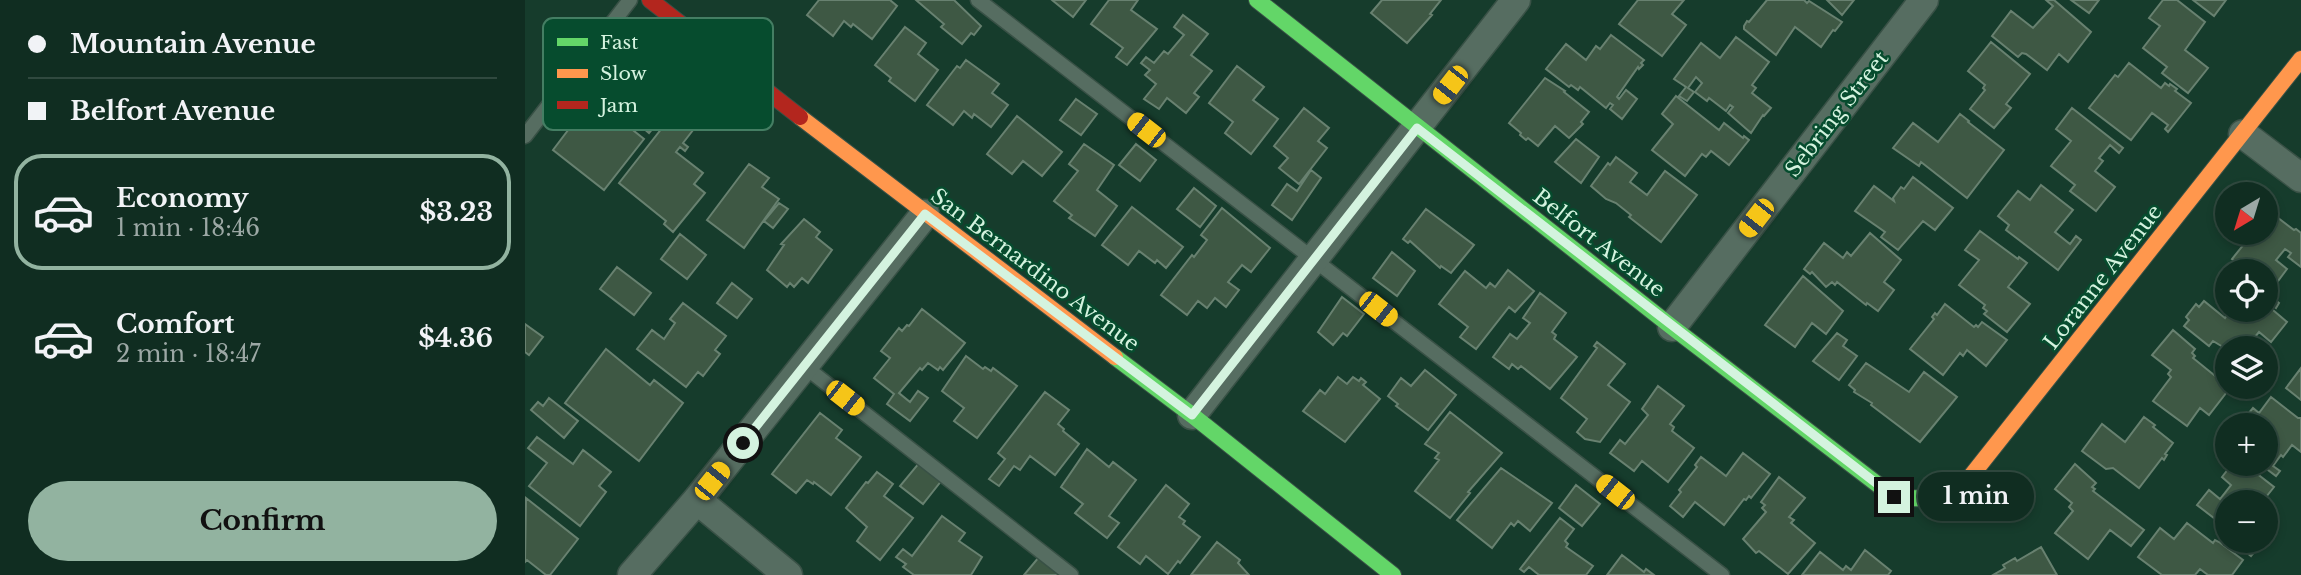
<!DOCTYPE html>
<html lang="en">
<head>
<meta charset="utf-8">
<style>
	body { margin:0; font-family:"Libre Baskerville",serif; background:#19352a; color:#f1f3f6; height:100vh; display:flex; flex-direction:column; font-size:26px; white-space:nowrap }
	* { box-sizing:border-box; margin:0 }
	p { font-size:23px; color:#9ca8a5 }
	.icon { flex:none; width:38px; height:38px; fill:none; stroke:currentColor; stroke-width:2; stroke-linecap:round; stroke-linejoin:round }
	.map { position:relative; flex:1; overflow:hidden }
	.sheet { display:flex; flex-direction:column; background:#102d21; width:525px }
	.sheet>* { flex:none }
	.top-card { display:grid; align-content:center; height:154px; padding:0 28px; background:#102d21 }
	.needle { width:46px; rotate:218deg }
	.fabs { position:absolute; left:1690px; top:182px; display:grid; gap:14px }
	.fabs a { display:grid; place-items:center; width:63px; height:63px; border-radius:50%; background:#102d21; box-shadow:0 4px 10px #0003,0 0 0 2px #30493f; font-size:35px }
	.end { position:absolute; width:32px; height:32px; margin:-16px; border:9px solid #d4f3df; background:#111; box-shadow:0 0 0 4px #111 }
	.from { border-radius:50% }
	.bubble { position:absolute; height:49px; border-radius:24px; background:#102d21; box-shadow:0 4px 10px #0003,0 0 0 2px #30493f; font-size:23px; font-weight:700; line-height:49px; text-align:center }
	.car { position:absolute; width:21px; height:42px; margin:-21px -10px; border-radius:9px; box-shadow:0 0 5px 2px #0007; background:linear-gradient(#f5c518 24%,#345 0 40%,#f5c518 0 76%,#345 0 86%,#f5c518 0) }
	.top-card b { display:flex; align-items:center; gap:24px; height:66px; font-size:26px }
	.top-card b+b { border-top:2px solid #30493f }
	.top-card i { width:18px; height:18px; background:#f1f3f6 }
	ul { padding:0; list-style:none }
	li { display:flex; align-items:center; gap:21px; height:116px; margin:0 14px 10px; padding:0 14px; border:4px solid transparent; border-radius:28px }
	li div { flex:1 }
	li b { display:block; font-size:26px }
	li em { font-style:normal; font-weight:700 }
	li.selected { border-color:#92b3a0 }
	li>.icon { width:63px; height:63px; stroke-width:1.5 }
	.button { display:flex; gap:14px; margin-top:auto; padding:14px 28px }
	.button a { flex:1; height:80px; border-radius:42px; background:#92b3a0; color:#111; font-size:28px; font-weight:700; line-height:80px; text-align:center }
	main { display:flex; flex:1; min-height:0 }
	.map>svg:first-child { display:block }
	.building { fill:#3e5844; stroke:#688170; stroke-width:2 }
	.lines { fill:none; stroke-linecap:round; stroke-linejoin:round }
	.lane-casing { stroke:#395146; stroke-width:17 }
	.street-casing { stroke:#395146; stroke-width:31 }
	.fast-casing { stroke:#395146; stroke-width:18 }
	.slow-casing { stroke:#395146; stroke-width:18 }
	.jam-casing { stroke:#395146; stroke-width:18 }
	.lane { stroke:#566d61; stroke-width:14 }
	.street { stroke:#566d61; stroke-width:28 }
	.fast { stroke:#63d668; stroke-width:16 }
	.slow { stroke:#ff974d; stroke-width:16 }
	.jam { stroke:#b3261e; stroke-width:16 }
	.route { stroke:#d4f3df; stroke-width:9 }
	.labels { text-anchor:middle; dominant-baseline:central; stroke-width:5; stroke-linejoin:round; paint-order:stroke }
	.street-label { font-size:21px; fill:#d4f3df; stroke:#064c2e }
	.key { fill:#064c2e; stroke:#447e63; stroke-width:2 }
	.key-label { font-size:19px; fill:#d4f3df }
</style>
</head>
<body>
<main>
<section class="sheet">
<div class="top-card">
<b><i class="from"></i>Mountain Avenue</b>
<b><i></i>Belfort Avenue</b>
</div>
<ul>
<li class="selected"><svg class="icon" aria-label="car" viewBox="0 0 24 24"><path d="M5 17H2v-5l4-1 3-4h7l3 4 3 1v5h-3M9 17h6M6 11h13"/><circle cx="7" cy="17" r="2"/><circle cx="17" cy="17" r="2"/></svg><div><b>Economy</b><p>1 min · 18:46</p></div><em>$3.23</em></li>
<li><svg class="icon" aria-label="car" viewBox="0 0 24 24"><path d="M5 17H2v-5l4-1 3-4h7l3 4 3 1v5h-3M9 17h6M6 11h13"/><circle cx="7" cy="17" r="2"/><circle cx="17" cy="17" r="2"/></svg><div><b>Comfort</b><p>2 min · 18:47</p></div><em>$4.36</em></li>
</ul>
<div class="button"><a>Confirm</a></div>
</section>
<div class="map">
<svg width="1776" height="575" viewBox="0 0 1776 575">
	<rect width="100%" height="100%" fill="#163c2c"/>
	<path class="building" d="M294 0H365L372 6 347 39 328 24 326 27 319 21 308 36 282 15Z
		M391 0H429L456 26 449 35 446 33 437 44 416 27 419 24Z
		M527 0H561L548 17Z
		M584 0H613L606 10 632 29 602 65 591 57 598 48 566 24Z
		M857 0H916L905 14 907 15 882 43 846 13Z
		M1113 0H1159L1147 14 1161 25 1137 56 1094 24Z
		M1242 0H1279L1282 3 1284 1 1317 22 1310 31 1308 30 1296 47 1270 27 1251 55 1219 29V26L1222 21 1224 22Z
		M1302 0H1329L1317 15Z
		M1521 0H1529L1566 32 1543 62 1534 54 1522 70 1501 54 1497 53 1493 57 1467 36 1486 11 1508 28 1528 6Z
		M1546 0H1574L1564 13Z
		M1638 0H1652L1680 22 1660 50 1683 68 1663 93 1637 73 1642 67 1618 48 1635 26 1624 18Z
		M1668 0H1701L1689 16Z
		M658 15 683 34 666 55 687 71 669 93 674 97 661 113 642 98 634 109 619 99 631 84 620 75 625 70 616 63 621 57 629 63 639 51 643 54 659 35 649 27Z
		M380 27 401 43 393 54 413 70 390 101 364 81 366 78 350 65Z
		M1086 35 1119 60 1116 63 1118 65 1114 69 1113 67 1092 97 1094 99 1101 90 1112 99 1097 119 1085 109 1088 105 1085 103 1081 108 1055 87 1053 90 1046 85 1044 87 1021 69 1041 44 1061 60 1071 46 1075 49Z
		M1211 37 1244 62 1227 85 1231 88 1227 93 1246 108 1239 116 1238 115 1226 133 1203 113 1208 107 1205 105 1201 111 1184 98 1182 101 1170 92 1177 83 1171 77 1163 88 1169 92 1162 101 1154 96 1161 87 1149 79 1176 43 1195 58Z
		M1466 42 1505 74 1481 104 1486 108 1469 128 1445 109 1460 90 1458 88 1460 85 1443 71Z
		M441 60 474 84 467 93 483 105 466 127 449 114 447 118 439 111 428 125 402 105 432 66 435 68Z
		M1604 63 1636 88 1640 83 1644 86 1645 84 1652 89 1650 91 1666 103 1643 132 1640 129 1643 125 1627 113 1606 140 1564 108 1590 75 1593 77Z
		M712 66 739 87 728 100 753 119 726 154 700 133 708 122 684 103Z
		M1020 78 1040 91 1039 92 1064 112 1056 122 1058 124 1044 138 1030 126 1013 146 1003 138 1001 140 995 135 996 133 984 123Z
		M122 91 144 109 124 133 103 115Z
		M72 92 103 117 99 123 119 139 79 190 28 150Z
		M1151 96 1194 130 1199 123 1218 138 1219 136 1224 140 1204 165 1186 151 1181 157 1177 154 1160 176 1127 150 1148 124 1137 114Z
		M551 99 572 114 556 135 535 120Z
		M779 108 804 128 793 141 802 148 774 184 754 168 763 158 749 146Z
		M1547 108 1598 148 1594 153 1585 145 1574 158 1578 161 1570 171 1590 187 1571 211 1545 191 1550 185 1526 166 1546 141 1531 129Z
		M152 109 172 125 158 143 163 147 160 151 155 147 151 152 178 173 169 184 180 193 148 232 139 224 141 221 94 183Z
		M1435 114 1444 121 1443 122 1479 150 1442 198 1396 162 1394 166 1368 148 1388 123 1413 142Z
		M492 116 537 152 517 176 498 161 487 174 462 154Z
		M1051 139 1074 157 1056 183 1030 162Z
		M559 144 589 165 572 190 592 206 570 236 544 218 547 215 529 201 553 171 544 164Z
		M611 144 631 160 615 181 594 165Z
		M1091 157 1112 173 1105 182 1122 195 1140 171 1172 195 1136 242 1104 217 1106 215 1091 203 1081 199 1066 186 1083 163 1085 165Z
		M224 164 244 178 237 187 254 199 219 248 182 220Z
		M786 170 796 178 767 220 747 205 762 184 772 191Z
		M1388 177 1428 208 1410 230 1398 221 1373 250 1356 237 1360 232 1330 211 1349 186 1369 201 1368 198 1376 187 1379 189Z
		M1516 185 1548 210 1530 232 1545 244 1551 236 1556 240 1533 270 1481 230 1484 225 1473 216 1493 191 1505 200Z
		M669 188 691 206 675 227 652 209Z
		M254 203 263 209 248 228 239 221Z
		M607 207 658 247 641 268 632 260 630 263 614 251 603 265 577 245Z
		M697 208 745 248 726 272 717 265 703 282 714 290 701 307 690 298 682 308 673 301 662 315 636 295 667 255 669 257 682 240 676 235Z
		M901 209 949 245 926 273 916 266 915 268 885 241 883 243 878 239Z
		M1744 211 1769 230 1771 229 1776 233V267L1763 257 1766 253 1760 249 1751 260 1762 269 1750 285 1741 278V271H1723L1707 259 1728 233H1741V215Z
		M279 219 295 232 291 237 307 250 283 283 277 278 269 287 265 283 262 287 242 270 259 245 256 244Z
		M1455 231 1493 259 1494 257 1502 263 1483 287 1505 304 1482 332 1459 314 1462 311 1458 308 1460 305 1434 285 1454 260 1440 250Z
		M1345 233 1376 260 1359 282 1369 290 1353 311 1342 303 1341 305 1312 282 1310 285 1307 282 1301 287 1287 272 1285 274 1279 269 1299 243 1318 258 1322 252 1326 256Z
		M155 234 181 255 162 279 136 259Z
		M867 252 890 271 872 296 848 278Z
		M92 267 126 293 109 315 75 289Z
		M983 270 1009 291 990 312 984 307 951 349 935 337 943 327 914 304 940 271 961 288 965 283 970 287Z
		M1278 276 1318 311 1301 334 1287 323 1270 347 1240 325Z
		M207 283 227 299 212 318 192 303Z
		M1015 293 1041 313 1027 332 1031 335 1029 339 1052 357 1025 389 996 366 993 369 987 364 984 369 968 357 985 334 992 339 1005 323 998 318Z
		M1741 293 1754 303 1751 308 1744 303 1742 305 1762 322 1746 342 1734 332 1721 348 1703 350 1688 341 1684 346 1659 326 1664 320 1661 317 1671 304 1674 307 1679 301 1700 318 1706 310H1741Z
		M817 297 839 314 822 336 818 333 808 345 793 332Z
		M158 303 201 336 190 350 195 354 178 376 173 372 161 387 112 349 127 330 139 339 150 323 145 319Z
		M1420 304 1449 327 1451 325 1453 327 1457 322 1482 340 1461 366 1442 350 1438 356 1435 353 1418 375 1385 349 1409 319 1407 317 1410 313 1412 315Z
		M397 309 440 343 418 370 415 367 413 370 403 363 397 370 395 368 374 393 385 402 393 391 403 398 385 421 362 404 369 394 349 378 365 358 356 351 374 328 377 331 382 325 384 326Z
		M0 324 18 337 4 355 0 352Z
		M1648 330 1670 349 1667 353 1670 356 1668 358 1705 388 1684 415 1675 408 1662 426 1628 401 1646 377 1643 374 1646 370 1627 355Z
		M1312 333 1322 340 1318 346 1332 356 1314 380 1288 361Z
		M1072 342 1100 364 1083 385 1105 402 1075 442 1060 439 1052 432 1062 419 1036 398 1072 348 1069 346Z
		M81 349 125 385 129 380 158 403 114 461 40 403Z
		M441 356 458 369 460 367 466 371 468 368 492 386 452 438 429 421 439 408 417 391Z
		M1341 363 1384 392 1399 372 1432 397 1395 442 1346 405 1347 403 1329 392 1330 390 1324 385Z
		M1776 368V400L1761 388Z
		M900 370 931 395 903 430 871 406 873 404 863 396 876 378 886 386Z
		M813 377 822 384 828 377 834 381 836 378 841 382 838 385 855 399 820 442 778 411 795 390 800 394Z
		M1133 386 1159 406 1145 424 1149 427 1147 431 1169 448 1143 482 1117 461 1109 471 1085 453 1095 440 1100 444 1123 415 1117 409Z
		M520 392 544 410 533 424 539 429 538 431 554 444 530 475 505 456 495 470 489 466 474 486 464 479 480 459 473 453Z
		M1746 397 1773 418H1776V452L1767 445 1758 457 1756 455 1748 466 1755 471 1751 476 1735 464H1741V425H1714L1728 408 1734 413Z
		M24 398 53 421 39 438 6 410 13 402 18 406Z
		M925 412 977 453 943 492 945 493 925 518 890 491 914 460 910 458 914 453 900 444Z
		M295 413 317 430 311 438 336 457 306 495 289 482 288 484 282 480 271 493 247 474Z
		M1619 417 1630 425 1628 427 1648 443 1640 454 1642 455 1639 460 1637 458 1614 488 1588 468 1581 469 1557 451 1577 424 1600 442Z
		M12 437 48 464 58 450 86 472 74 486 81 492 55 526 4 486 22 463 3 448Z
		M562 449 584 467 588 462 611 480 584 516 594 523 582 538 550 513 558 504 536 487Z
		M1218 453 1245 474 1226 498 1224 496 1221 500 1219 499 1199 525 1170 502 1158 517 1145 506 1156 492 1154 490 1172 467 1170 465 1176 457 1201 476Z
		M394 463 417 480 398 504 375 486Z
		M1550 464 1571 483 1567 487 1570 489 1568 491 1619 530 1606 546 1585 530 1563 559 1530 533 1548 511 1544 507 1547 503 1530 489Z
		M1707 464 1722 466 1749 487 1737 502H1703V529L1672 505 1684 490 1695 499 1706 485 1697 477Z
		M976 468 1027 503 1005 531 993 521 989 526 986 523 967 548 932 520Z
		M352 472 368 484 359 496 388 518 355 560 332 541 342 527 321 508 341 482 343 483Z
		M1254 477 1280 498 1264 517 1269 520 1266 523 1290 543 1263 574 1234 551 1231 553 1218 539 1241 512 1237 508 1240 505 1236 502Z
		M641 485 664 504 654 517 660 521 658 524 675 537 655 563 653 561 643 574 621 556 615 564 593 547Z
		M1051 485 1075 504 1057 526 1034 508Z
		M1 498 53 539 25 575H21L2 560 0 562Z
		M417 516 440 533 434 541 457 557 446 575H389L378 567 381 564 371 557 378 549 387 556Z
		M1035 518 1049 529 1040 541 1043 544 1041 547 1068 566 1061 575H1014L1004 567 999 572 995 569Z
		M1662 523 1688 543 1690 540 1694 542 1718 560 1707 575H1683L1675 569 1670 575H1637L1613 557 1635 528 1649 539Z
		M1707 541H1738L1726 556Z
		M692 542 715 560 713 563 724 575H666Z
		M1516 547 1532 575H1468L1480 568 1478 565 1490 558 1492 561Z
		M1340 550 1366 571 1363 575H1277L1295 552 1318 570 1321 566 1326 570Z
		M1097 555 1119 572 1121 569 1129 575H1082Z
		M514 557 535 575H499Z"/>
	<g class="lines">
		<defs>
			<path id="lane" d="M453 0 1197 575
				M0 136 105 0
				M279 366 546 575"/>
			<path id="street" d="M1718 134 1776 178
				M1147 327 1399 0
				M667 415 991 0
				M172 500 263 575
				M107 575 172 500 400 214"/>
			<path id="fast" d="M732 0 1147 327 1369 497C1397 500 1427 500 1446 476
				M590 357 667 415 868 575"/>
			<path id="slow" d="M275 117 590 357
				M1446 476 1776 59"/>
			<path id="jam" d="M125 0 275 117"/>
		</defs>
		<use href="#lane" class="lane-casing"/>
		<use href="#street" class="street-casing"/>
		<use href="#fast" class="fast-casing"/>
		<use href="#slow" class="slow-casing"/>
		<use href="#jam" class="jam-casing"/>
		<use href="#lane" class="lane"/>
		<use href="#street" class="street"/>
		<use href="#fast" class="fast"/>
		<use href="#slow" class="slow"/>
		<use href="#jam" class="jam"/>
	</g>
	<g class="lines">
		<path class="route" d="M218 443 400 214 667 415 892 128 1369 497"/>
	</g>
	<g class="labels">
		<g class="street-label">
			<text transform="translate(1312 114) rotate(-52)">Sebring Street</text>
			<text transform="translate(1074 243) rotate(38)">Belfort Avenue</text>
			<text transform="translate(510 270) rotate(37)">San Bernardino Avenue</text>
			<text transform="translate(1578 277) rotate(-52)">Loranne Avenue</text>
		</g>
	</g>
	<rect x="18" y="18" width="230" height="112" rx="10" class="key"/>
	<rect x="32" y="38" width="31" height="8" fill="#63d668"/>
	<rect x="32" y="69" width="31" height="9" fill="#ff974d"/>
	<rect x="32" y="101" width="31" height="8" fill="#b3261e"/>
	<g class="key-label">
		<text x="75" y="49">Fast</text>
		<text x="75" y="80">Slow</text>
		<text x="75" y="112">Jam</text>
	</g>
</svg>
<div class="fabs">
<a><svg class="needle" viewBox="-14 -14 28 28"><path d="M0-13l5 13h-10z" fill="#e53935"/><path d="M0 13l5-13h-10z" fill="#9ca8a5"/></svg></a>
<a><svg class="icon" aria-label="locate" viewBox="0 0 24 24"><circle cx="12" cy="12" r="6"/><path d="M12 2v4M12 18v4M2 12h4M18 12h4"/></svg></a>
<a><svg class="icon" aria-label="layers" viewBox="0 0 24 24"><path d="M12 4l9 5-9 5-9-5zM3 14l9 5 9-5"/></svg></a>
<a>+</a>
<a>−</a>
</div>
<i class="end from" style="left:218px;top:443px"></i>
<i class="end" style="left:1369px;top:497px"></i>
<div class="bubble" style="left:1393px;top:472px;width:116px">1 min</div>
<i class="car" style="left:925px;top:85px;rotate:218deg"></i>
<i class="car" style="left:621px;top:130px;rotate:308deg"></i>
<i class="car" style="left:1231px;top:218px;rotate:218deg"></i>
<i class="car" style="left:853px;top:309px;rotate:128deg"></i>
<i class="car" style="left:320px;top:398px;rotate:128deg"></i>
<i class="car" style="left:187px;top:481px;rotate:39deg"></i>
<i class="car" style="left:1090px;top:492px;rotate:308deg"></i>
</div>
</main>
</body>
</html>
